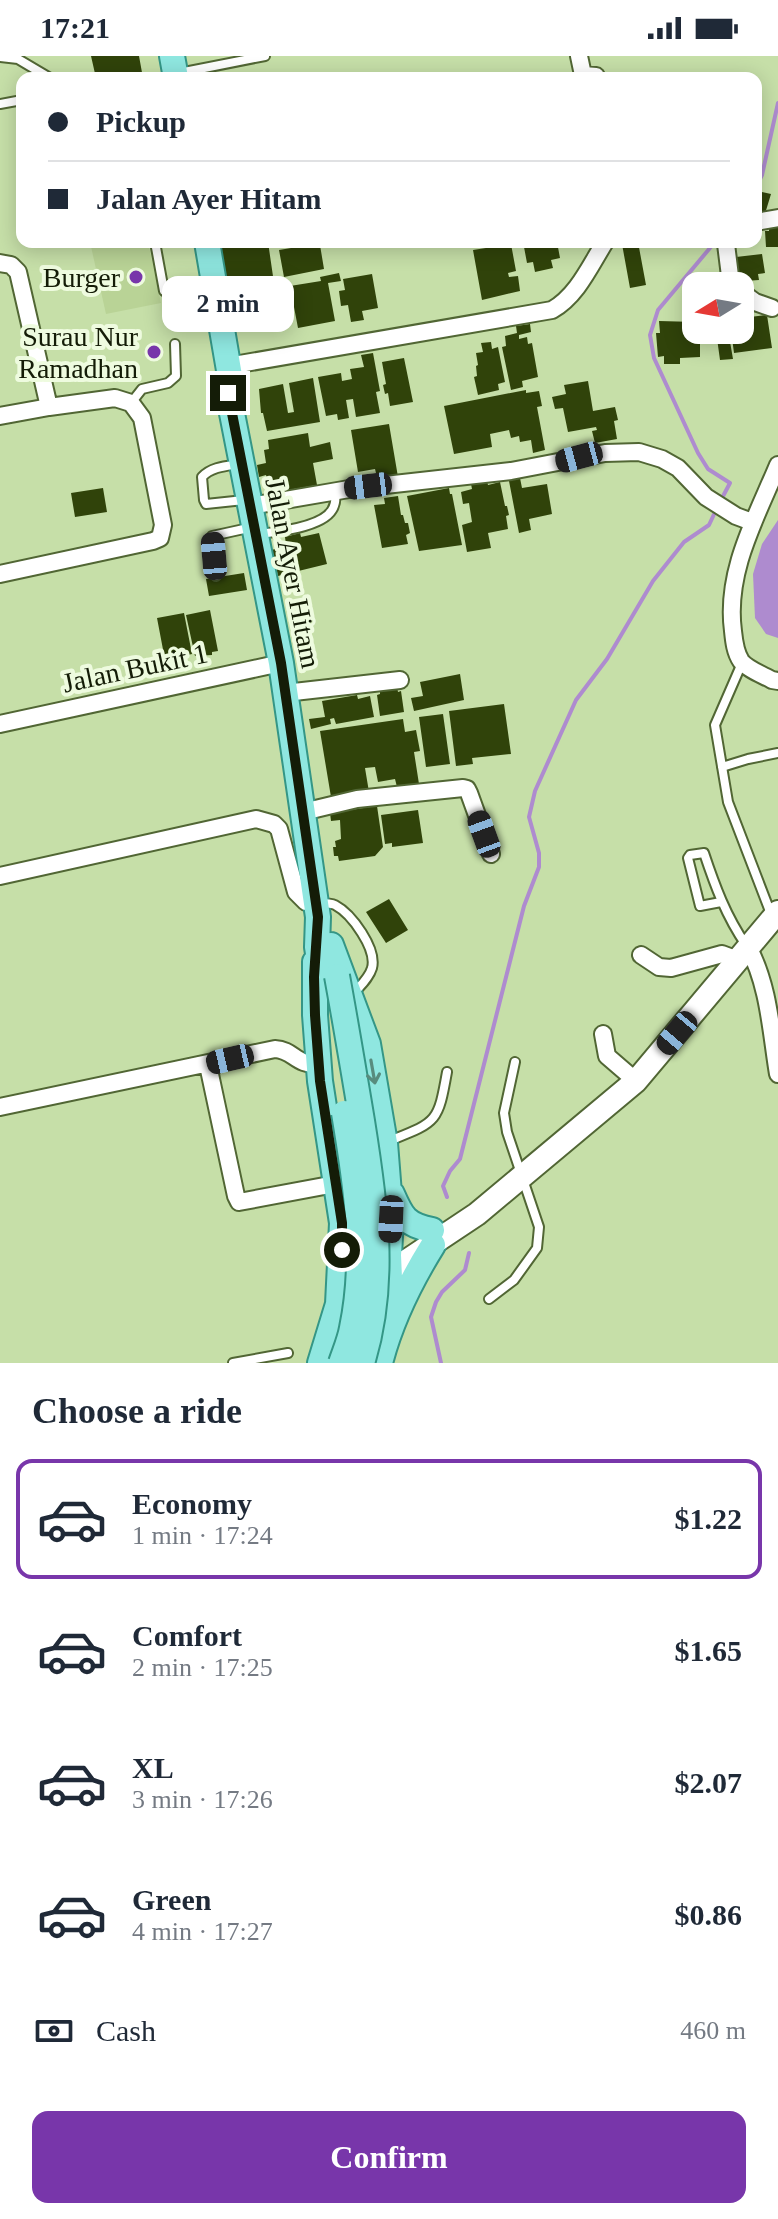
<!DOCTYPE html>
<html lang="en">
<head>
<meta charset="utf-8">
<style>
	body { margin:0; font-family:Georgia,serif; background:#f2f2f3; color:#1f2937; height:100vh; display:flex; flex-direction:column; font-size:30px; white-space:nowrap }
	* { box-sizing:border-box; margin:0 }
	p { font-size:26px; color:#747a83 }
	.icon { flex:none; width:44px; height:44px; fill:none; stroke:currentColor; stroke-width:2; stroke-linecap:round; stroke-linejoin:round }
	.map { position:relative; height:1307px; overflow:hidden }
	.panel { display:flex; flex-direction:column; background:#fff; flex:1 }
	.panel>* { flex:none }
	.guide { position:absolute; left:16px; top:16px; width:746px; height:176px; border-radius:16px; box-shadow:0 4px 20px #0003; display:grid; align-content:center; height:176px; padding:0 32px; background:#fff }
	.needle { width:52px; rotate:259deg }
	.fabs { position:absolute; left:682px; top:216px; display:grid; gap:16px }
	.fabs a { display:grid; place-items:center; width:72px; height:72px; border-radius:16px; background:#fff; box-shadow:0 4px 20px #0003; font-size:40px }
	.end { position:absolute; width:36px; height:36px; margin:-18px; border:10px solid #141c07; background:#fff; box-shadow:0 0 0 4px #fff }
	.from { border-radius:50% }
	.bubble { position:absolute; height:56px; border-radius:16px; background:#fff; box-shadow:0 4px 20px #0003; font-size:26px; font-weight:600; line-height:56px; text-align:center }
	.car { position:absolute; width:24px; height:48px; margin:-24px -12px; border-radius:10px; box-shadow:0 0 6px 2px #0007; background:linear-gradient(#222 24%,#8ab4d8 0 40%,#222 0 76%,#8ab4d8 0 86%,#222 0) }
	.guide b { display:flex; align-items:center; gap:28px; height:76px; font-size:30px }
	.guide b+b { border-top:2px solid #e0e1e3 }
	.guide i { width:20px; height:20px; background:#1f2937 }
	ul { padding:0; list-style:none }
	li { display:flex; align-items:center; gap:24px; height:120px; margin:0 16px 12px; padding:0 16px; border:4px solid transparent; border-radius:16px }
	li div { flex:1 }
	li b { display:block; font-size:30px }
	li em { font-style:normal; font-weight:600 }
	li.on { border-color:#7836aa }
	li>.icon { width:72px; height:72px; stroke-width:1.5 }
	h2 { padding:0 32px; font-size:36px; line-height:96px }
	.pay { display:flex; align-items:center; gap:20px; height:88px; padding:0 32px; font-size:30px }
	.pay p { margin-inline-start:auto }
	.primary-button { display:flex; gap:16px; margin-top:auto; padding:16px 32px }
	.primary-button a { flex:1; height:92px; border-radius:16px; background:#7836aa; color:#fff; font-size:32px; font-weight:600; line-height:92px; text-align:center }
	.status { display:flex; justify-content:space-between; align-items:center; height:56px; padding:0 40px; background:#fff; direction:ltr }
	.status svg { height:22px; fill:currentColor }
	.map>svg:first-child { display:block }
	.built { fill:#b9d396 }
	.water { fill:#ae8bcf }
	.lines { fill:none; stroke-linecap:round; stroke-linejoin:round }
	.stream { stroke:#ae8bcf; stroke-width:4 }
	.building { fill:#30430a }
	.lane-casing { stroke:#516634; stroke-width:12 }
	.street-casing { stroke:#516634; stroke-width:20 }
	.secondary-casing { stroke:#516634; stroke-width:26 }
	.primary-casing { stroke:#349686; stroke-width:28 }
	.lane { stroke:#fff; stroke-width:8 }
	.street { stroke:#fff; stroke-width:16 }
	.secondary { stroke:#fff; stroke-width:22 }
	.primary { stroke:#8fe7e0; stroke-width:24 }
	.primary-bridge-casing { stroke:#349686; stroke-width:28; stroke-linecap:butt }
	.primary-bridge { stroke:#8fe7e0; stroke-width:24 }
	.oneway { stroke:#588c7e }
	.route { stroke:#141c07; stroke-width:10 }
	.poi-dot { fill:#7836aa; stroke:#eefbdf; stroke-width:3 }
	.labels { text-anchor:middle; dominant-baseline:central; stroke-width:8; stroke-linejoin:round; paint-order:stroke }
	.poi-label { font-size:28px; fill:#141c07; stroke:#eefbdf; text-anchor:end }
	.street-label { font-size:28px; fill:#141c07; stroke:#eefbdf }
</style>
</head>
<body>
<div class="status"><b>17:21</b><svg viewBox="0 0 49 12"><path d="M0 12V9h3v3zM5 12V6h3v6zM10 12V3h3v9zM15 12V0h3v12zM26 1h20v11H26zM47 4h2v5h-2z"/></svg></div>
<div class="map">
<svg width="778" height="1307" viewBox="0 0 778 1307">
	<rect width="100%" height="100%" fill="#c6dfa8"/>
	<path class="built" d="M90 186H148L161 247 106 258Z"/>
	<path class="water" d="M778 464V582L766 578 755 562 753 518 762 488Z"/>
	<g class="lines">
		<path class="stream" d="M756 131 762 119 778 47
			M715 186 658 254 650 279 654 302 698 397 708 413 730 427 721 444
			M447 1141 443 1130 450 1115 460 1103 524 850 539 811V797L529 761 535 735 576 644 607 603 653 525 684 486 709 469 717 452
			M441 1307 431 1261 436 1246 442 1236 465 1214 469 1197"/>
	</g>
	<path class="building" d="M91 0H139L143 22H96Z
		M758 135 771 138 764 161 756 158Z
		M778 168V191H766L765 175H769V169Z
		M214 186H268L274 227 230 234 229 226 220 228Z
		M290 186H313L314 190 320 189 324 213 284 221 279 194 291 192Z
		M549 186H557L560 202 551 204 553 212 535 216 533 206 527 207 524 191Z
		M638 186 646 229 630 232 622 188Z
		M511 188 516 215 508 217 509 221 518 220 520 235 482 244 473 194Z
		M762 198 765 217 758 218 759 224 745 225V220L738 221 736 201Z
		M339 217 341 225 328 227 335 265 298 272 290 230 321 225 320 221Z
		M372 218 378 252 362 255 364 264 351 266 348 249 341 250 339 235 345 234 343 223Z
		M740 254H742L744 269 751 268 750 261 767 259 772 292 734 297 731 274H740Z
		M659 265 696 266V274H700V301L680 302V308H664V300L658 301 656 277H660Z
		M530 268 531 276 519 279V283L527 281 528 288 532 287 538 321 522 325 523 331 511 334 502 291 506 290 505 280 517 277 516 270Z
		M728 274 733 303 720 304 716 275Z
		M491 286 492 293 498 291 505 326 498 328 499 334 478 339 474 321 477 320 476 310 478 309 476 297 483 296 481 287Z
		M373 297 380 335 376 336 380 357 356 361 353 343 346 344 349 362 338 364 337 358 326 360 318 321 341 317 342 325 352 323 350 313 364 311 361 299Z
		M404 302 413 346 390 350 388 337 385 338 383 329 386 328 382 306Z
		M313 322 320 366 267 375 263 357H261L259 333 283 328 288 357 294 356 289 327Z
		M588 325 593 355 615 351 618 364 614 365 617 383 595 387 592 375 597 374 596 371 568 376 563 352 555 353 552 341 566 338 564 329Z
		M526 334V337L539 335 542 350 537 351 545 394 533 397 531 384 520 386 519 380 511 382 509 374 490 378 492 391 454 398 444 350Z
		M389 368 398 421 378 425 375 413 358 416 351 374Z
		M308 377 310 391 330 386 333 403 313 407 317 429 276 436 274 427 268 428 266 419 259 421 257 409 266 407 264 394 269 393 268 384Z
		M520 422 522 432 547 428 552 458 529 463 531 474 519 477 509 425Z
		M487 425 488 429 500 426 505 450H507L509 459 506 460 508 473 488 477 491 492 467 496 462 469 472 466 469 447 463 448 461 436 472 433 471 428Z
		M103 432 107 456 75 461 71 437Z
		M449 432 450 438H452L462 489 419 495 407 440Z
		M398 440 401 459H403L405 467H408L410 477 406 479 408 488 382 492 374 449 385 448 384 442Z
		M300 477 301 481 319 477 327 508 278 520 272 494 286 489 285 481Z
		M244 517 247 534 209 540 206 523Z
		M210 554 218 595 212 596V599L195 600 186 559Z
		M184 557 192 598 165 604 157 562Z
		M460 618 464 644 414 655 411 642 423 640 420 626Z
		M397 631 398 636 401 635 404 656 380 660 377 639 380 638V633Z
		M357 639 358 643 370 640 374 661 336 668 334 662 330 663 331 668 311 673 309 663 325 661 322 645Z
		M504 648 511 698 472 702 473 708 456 710 449 655Z
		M443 658 450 708 426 711 419 661Z
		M403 663 405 676 416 674 420 695 414 696 419 728 397 731 395 723 378 726 375 711 365 712 369 736 331 741 320 675Z
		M377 750 383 791 375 800 339 805 338 800H334L333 791H336L335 785 341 783 340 764 331 765 330 757Z
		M418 754 423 787 392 791V787L385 788 381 759Z
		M389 843 408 874 386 887 366 856Z"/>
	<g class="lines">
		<defs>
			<path id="lane" d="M0 1 18 3 50 22
				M179 17 265 0
				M0 48 22 44
				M155 186 164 235 167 237 202 231
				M131 347 142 333 168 327 176 320 175 288
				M239 408C226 410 211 411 202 421L204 444 206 448 244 444
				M259 478C278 476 322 471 332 454 336 448 336 442 335 435
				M216 520 212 480 253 471
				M742 607 715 669 728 746 771 858
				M722 711 748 703 778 697
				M721 846 700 850 688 802 690 799 704 797C715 830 726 860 746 889
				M317 847C323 847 331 847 335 849 352 858 377 893 372 912 369 922 361 929 354 937
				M389 1085C437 1066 438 1067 447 1016
				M489 1243 514 1224 537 1192 539 1171 507 1076 504 1057 515 1006
				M233 1307 288 1297"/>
			<path id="street" d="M579 0 583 19 596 20
				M756 166 778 162
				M728 186 726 188 731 228 734 230
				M0 207 11 209 18 216 49 351
				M740 235 755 246 772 252
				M228 310 552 254C577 240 590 210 605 186
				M0 360 49 351 115 342 131 347 142 362 163 469 160 482 153 485 0 518
				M778 409C756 462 725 516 733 575 734 585 735 596 741 605 747 613 763 619 772 624L778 625
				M250 450 349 433 511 415 605 397 639 396 662 403 678 412 706 441 736 460 752 466
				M285 637 400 624
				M0 668 281 607
				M303 756 357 743 463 732 467 733 469 737 491 798
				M0 820 256 763 274 768 279 773 296 836 306 846H316
				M748 891C769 929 771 976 778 1018
				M641 899 659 911 671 912 722 898 738 904
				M603 978 607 1000 636 1025
				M208 1009 236 1140 239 1146 335 1128
				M0 1051 275 993C294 994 296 1010 319 1008"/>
			<path id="secondary" d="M376 1219 390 1216 477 1158 636 1025 778 856"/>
			<path id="primary" d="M172 0 176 22
				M207 186 231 326 228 337 281 607 318 861 317 891 322 923
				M331 889 368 988 385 1087 391 1163 389 1199 391 1246 387 1282
				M315 906V959L320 1025 342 1167 338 1248 320 1307
				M392 1138C402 1161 406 1169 432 1174
				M380 1307C391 1264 410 1226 433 1189"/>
		</defs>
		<use href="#lane" class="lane-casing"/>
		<use href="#street" class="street-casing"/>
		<use href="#secondary" class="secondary-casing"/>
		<use href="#primary" class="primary-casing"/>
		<use href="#lane" class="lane"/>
		<use href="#street" class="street"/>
		<use href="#secondary" class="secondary"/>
		<use href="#primary" class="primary"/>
		<defs>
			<path id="primary-bridge" d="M337 920C346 969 354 1017 362 1065 375 1146 387 1227 362 1307
				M341 1307C345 1295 350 1284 352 1272 367 1200 356 1128 344 1057"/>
		</defs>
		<use href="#primary-bridge" class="primary-bridge-casing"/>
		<use href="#primary-bridge" class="primary-bridge"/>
	</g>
	<defs><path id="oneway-shaft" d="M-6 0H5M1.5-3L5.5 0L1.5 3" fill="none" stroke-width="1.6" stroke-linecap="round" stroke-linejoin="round" transform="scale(2)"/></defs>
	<use class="oneway" href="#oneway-shaft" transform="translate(373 1016) rotate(80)"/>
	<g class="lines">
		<path class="route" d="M228 337 281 607 318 861 314 921 315 959 320 1025 342 1167V1194"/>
	</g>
	<g class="poi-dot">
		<circle cx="136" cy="221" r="8"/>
		<circle cx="154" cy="296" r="8"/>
	</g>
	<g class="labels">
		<g class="poi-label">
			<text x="120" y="221">Burger</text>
			<text x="138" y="280">Surau Nur<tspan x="138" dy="32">Ramadhan</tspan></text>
		</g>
		<g class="street-label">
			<text transform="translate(293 517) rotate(79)">Jalan Ayer Hitam</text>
			<text transform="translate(135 612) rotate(-12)">Jalan Bukit 1</text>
		</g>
	</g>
</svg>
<div class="fabs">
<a><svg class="needle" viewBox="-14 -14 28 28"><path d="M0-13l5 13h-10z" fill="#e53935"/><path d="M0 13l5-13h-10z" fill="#747a83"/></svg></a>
</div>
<i class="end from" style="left:342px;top:1194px"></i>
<i class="end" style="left:228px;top:337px"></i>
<div class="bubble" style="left:162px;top:220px;width:132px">2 min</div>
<i class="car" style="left:579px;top:401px;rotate:255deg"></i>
<i class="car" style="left:368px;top:430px;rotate:263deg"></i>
<i class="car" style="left:214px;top:500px;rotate:355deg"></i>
<i class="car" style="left:484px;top:778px;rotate:340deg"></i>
<i class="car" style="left:677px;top:977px;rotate:220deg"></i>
<i class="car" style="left:230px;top:1003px;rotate:257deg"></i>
<i class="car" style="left:391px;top:1163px;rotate:183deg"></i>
<div class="guide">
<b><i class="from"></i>Pickup</b>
<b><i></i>Jalan Ayer Hitam</b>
</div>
</div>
<section class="panel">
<h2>Choose a ride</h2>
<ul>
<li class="on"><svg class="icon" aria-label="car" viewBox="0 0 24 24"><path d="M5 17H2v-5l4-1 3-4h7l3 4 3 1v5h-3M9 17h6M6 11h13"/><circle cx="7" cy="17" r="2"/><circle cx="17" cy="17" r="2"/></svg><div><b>Economy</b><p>1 min · 17:24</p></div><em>$1.22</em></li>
<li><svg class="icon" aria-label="car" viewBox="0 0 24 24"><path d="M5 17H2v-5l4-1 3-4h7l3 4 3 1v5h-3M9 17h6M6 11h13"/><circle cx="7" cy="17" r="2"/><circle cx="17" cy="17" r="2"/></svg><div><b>Comfort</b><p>2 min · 17:25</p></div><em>$1.65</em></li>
<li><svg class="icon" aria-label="car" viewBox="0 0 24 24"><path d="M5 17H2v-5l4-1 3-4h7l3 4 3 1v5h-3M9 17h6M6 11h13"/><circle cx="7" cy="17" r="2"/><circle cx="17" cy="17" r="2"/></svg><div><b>XL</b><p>3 min · 17:26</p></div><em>$2.07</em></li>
<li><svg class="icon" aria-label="car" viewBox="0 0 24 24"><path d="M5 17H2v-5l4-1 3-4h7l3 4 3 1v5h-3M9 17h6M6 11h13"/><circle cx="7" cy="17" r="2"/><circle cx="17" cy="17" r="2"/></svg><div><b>Green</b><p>4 min · 17:27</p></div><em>$0.86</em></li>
</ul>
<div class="pay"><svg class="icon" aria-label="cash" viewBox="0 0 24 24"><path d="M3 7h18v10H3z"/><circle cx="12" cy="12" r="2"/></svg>Cash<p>460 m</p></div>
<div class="primary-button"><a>Confirm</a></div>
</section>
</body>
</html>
